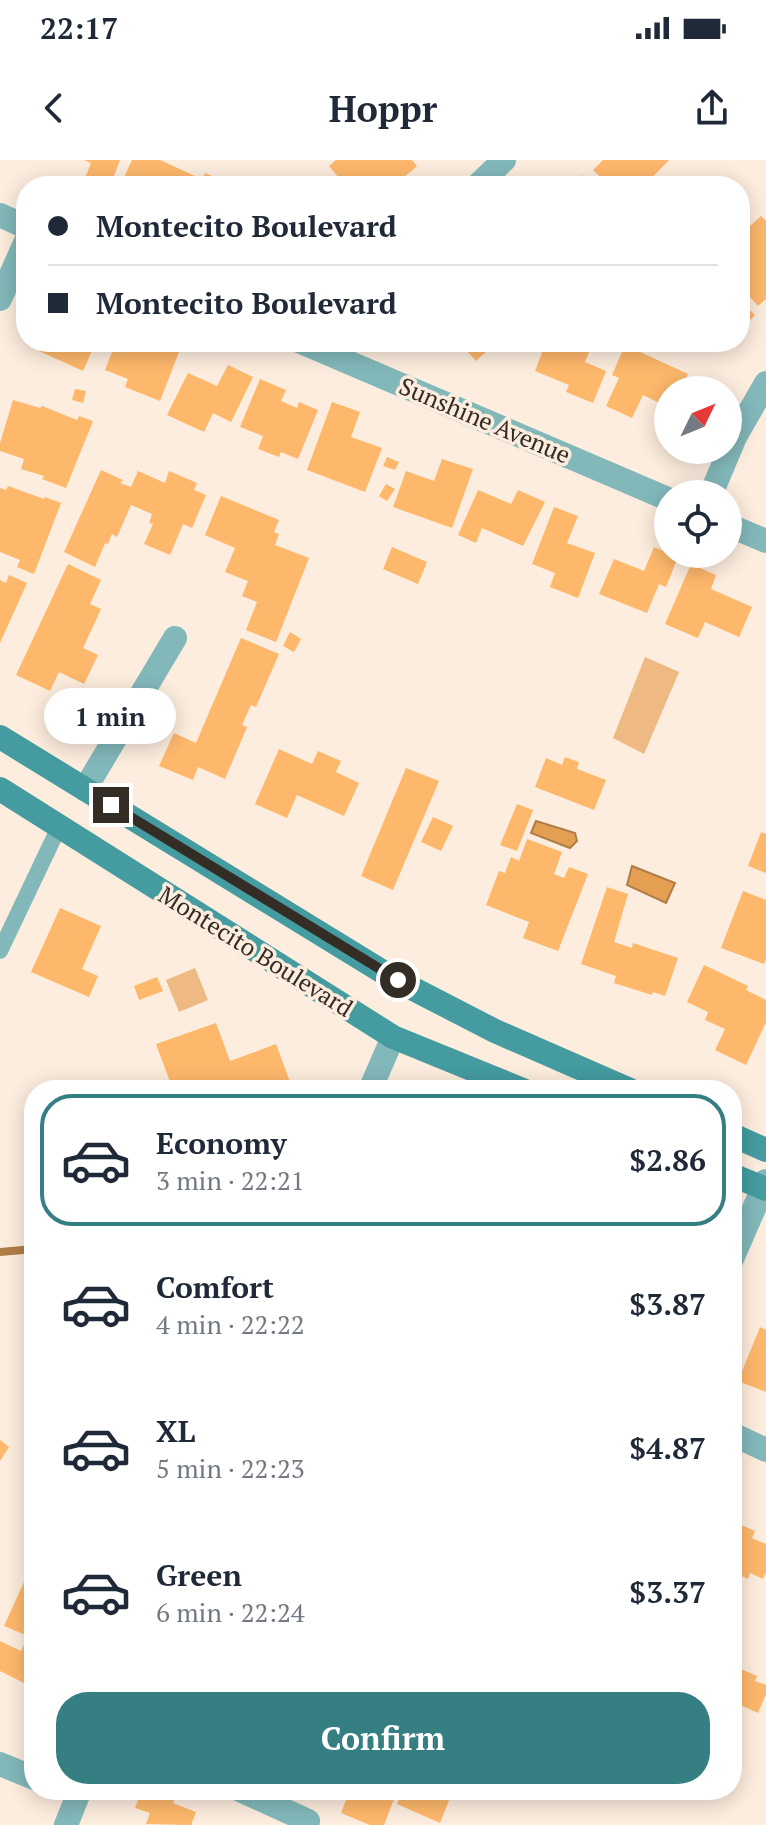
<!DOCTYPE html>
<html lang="en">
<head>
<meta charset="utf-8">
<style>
	body { margin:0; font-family:"PT Serif",serif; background:#f2f2f3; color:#1f2937; height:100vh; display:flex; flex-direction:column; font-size:30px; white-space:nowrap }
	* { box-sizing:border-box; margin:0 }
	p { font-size:26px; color:#747a83 }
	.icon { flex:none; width:44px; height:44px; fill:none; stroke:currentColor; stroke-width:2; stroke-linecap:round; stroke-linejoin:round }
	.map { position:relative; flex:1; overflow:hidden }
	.details { position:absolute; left:24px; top:920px; width:718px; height:720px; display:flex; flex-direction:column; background:#fff; border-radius:32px; box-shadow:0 4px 20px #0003 }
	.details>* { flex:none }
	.top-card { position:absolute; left:16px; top:16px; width:734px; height:176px; border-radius:32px; box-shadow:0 4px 20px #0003; display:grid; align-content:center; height:176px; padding:0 32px; background:#fff }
	.needle { width:52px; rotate:47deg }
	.buttons { position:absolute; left:654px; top:216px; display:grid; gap:16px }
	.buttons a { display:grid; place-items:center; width:88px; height:88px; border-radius:50%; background:#fff; box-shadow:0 4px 20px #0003; font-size:40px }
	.end { position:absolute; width:36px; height:36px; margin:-18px; border:10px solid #342d26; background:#fff; box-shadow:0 0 0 4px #fff }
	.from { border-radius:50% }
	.bubble { position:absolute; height:56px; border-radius:28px; background:#fff; box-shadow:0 4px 20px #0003; font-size:26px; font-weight:700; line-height:56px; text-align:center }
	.top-card b { display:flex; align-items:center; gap:28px; height:76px; font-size:30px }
	.top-card b+b { border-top:2px solid #e0e1e3 }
	.top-card i { width:20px; height:20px; background:#1f2937 }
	ul { padding:14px 0 0; list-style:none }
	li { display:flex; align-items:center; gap:24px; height:132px; margin:0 16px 12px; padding:0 16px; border:4px solid transparent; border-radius:32px }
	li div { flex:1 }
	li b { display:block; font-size:30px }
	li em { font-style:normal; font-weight:700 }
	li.current { border-color:#357e81 }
	li>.icon { width:72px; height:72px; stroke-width:1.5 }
	.action { display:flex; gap:16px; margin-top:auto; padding:16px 32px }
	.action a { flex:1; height:92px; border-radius:32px; background:#357e81; color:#fff; font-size:32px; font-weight:700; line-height:92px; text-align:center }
	.status { display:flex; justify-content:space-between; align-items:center; height:56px; padding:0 40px; background:#fff; direction:ltr }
	.status svg { height:22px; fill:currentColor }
	header { display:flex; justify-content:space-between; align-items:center; height:104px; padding:0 32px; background:#fff; font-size:36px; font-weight:700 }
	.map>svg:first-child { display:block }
	.green { fill:#eeb982 }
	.water { fill:#e49f53; stroke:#af7d46; stroke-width:2 }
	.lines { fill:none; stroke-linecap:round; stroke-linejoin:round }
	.stream { stroke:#af7d46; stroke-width:8 }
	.building { fill:#feb86c }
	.service { stroke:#83b8ba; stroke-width:16 }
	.minor { stroke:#83b8ba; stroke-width:24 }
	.secondary { stroke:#449ca0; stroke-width:24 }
	.route { stroke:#342d26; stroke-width:10 }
	.labels { text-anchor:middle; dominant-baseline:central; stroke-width:7; stroke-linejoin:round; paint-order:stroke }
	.street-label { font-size:24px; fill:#342d26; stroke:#fdedde }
</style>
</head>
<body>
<div class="status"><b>22:17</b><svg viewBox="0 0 49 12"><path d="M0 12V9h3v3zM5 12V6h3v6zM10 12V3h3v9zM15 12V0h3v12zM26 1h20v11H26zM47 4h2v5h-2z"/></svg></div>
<header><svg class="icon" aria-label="back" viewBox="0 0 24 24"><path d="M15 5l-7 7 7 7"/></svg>Hoppr<svg class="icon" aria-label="share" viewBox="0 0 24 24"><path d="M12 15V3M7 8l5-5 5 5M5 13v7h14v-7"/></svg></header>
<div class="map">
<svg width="766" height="1665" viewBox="0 0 766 1665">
	<rect width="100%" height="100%" fill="#fdedde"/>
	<path class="green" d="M645 497 679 512 644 594 613 578Z
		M195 808 208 840 179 852 166 820Z"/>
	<path class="water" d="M536 661 575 673 577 681 570 688 531 673Z
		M632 706 675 723 666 743 627 725Z"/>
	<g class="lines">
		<path class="stream" d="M0 1092 34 1089"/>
	</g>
	<path class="building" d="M84 0H120L110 26H96L84 21 91 3Z
		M132 0H160L195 16 190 26H120Z
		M336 0H412L417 6 394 26 387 18 378 26H346L329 6Z
		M603 0H669L644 26H610L593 10Z
		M205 13 237 26H200Z
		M582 15 592 26H571Z
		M761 56 766 61V139L758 146 740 126V75Z
		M740 140 755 155 740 171Z
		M43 182H96L83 211 39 191Z
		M116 182H146L145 185 158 190 161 185 179 192 160 241 125 227 128 219 105 210Z
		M459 182H497L476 201Z
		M546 182H593L585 202 606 211 593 243 566 232 569 225 535 211Z
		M625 185 688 214 681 230H668V247L643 235 632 258 606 246 619 218 612 215Z
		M228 205 253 217 231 262 213 253 204 272 167 255 188 213 217 226Z
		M260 219 286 230 281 241 297 248 299 242 318 250 298 299 281 292 279 297 258 289 263 276 240 267Z
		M75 229 86 231 83 243 72 240Z
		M13 240 40 248 42 246 77 260 79 256 93 261 66 328 42 319 44 316 21 309 24 299 0 291V283Z
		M332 242 360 252 351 277 382 288 365 332 307 310Z
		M387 297 399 302 395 310 383 306Z
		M442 299 473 309 452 368 393 347 406 311 434 321Z
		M101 310 123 320 120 323 131 327 138 311 165 323 169 311 197 323 194 330 206 335 192 368 183 364 170 395 144 384 153 364 149 363 152 354 131 345 117 377 112 374 108 384 105 383 95 407 64 392Z
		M386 324 395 329 387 341 379 336Z
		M8 326 44 339 45 337 61 343 34 414 17 407 20 400 0 392V328L6 330Z
		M478 330 511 344 518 330 545 342 523 386 482 368 476 383 458 375Z
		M221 336 279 360 274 372 279 374 275 385 309 398 276 482 246 470 257 442 242 436 248 421 225 412 235 388 205 375Z
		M554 347 578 356 567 383 595 393 578 438 550 427 555 413 532 404Z
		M392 387 427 402 418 424 383 409Z
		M654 387 678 397 666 427 659 424 647 453 599 434 614 399 644 411Z
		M68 404 101 420 90 444 101 449 83 488 98 495 84 524 59 512 50 531 16 515Z
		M691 404 716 415 711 429 752 447 739 477 705 462 698 478 665 464Z
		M9 415 27 423 0 483V420L6 423Z
		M290 472 301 479 294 492 283 486Z
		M241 478 279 494 256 547 251 545 242 565 247 567 225 619 198 607 193 620 159 606 174 573 196 583Z
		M279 589 312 604 318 591 341 601 336 612 359 623 344 656 297 635 287 658 255 644Z
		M565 597 579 602 577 609 606 620 594 650 535 627 546 598 562 605Z
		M406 608 439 621 393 730 361 716Z
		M517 644 533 650 517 691 500 685Z
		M433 657 453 666 441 691 421 682Z
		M761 672 766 674V713L748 706Z
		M527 679 562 692 554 714 564 718 569 707 588 714 558 791 523 778 529 762 486 745 499 711 505 713 511 697 519 701Z
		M607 727 628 734 614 782 632 788 633 783 678 798 665 836 653 832 652 835 614 823 616 816 581 804Z
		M743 731 766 740V799L764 804 721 788Z
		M60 748 101 766 82 809 98 816 89 837 31 812Z
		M704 805 748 826 746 830 766 840V862L746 905 715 890 725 869 705 860 708 852 687 842Z
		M157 817 163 831 139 840 134 826Z
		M216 863 230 901 276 884 293 930H173L156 884Z
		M760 1167 766 1170V1232L738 1221Z
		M0 1280 9 1287 0 1301Z
		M739 1364 755 1371 752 1378 766 1384V1412L763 1419 750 1413 748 1419 732 1412V1365L738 1368Z
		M24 1422 34 1427V1528L0 1511V1481L21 1491 28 1476 4 1466Z
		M732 1505 757 1516 755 1521 766 1525V1534L758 1553 738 1544 732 1557Z
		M142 1630H190L186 1638 176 1635 173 1643 196 1652 191 1665 146 1664 150 1653 135 1648Z
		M350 1630H386L396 1634 384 1665H370L341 1653Z
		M402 1630H453L440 1663 397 1644Z"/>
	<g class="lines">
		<path class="service" d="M0 791 59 667"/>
		<path class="minor" d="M477 26 504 0
			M0 55 26 67
			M0 139 26 81
			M301 182 668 339
			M711 334 735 277 766 223
			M728 365 766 381
			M85 629 175 478
			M370 930 393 877
			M732 1099 766 1021
			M732 1274 766 1290
			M0 1604 34 1618
			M240 1630 308 1661
			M66 1665 80 1630"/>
		<path class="secondary" d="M0 577 396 820 495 871 630 930
			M0 629 393 877 523 930
			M732 975 766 990
			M732 1015 766 1029"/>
	</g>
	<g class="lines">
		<path class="route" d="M111 645 398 820"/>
	</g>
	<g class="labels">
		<g class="street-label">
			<text transform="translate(485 260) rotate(23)">Sunshine Avenue</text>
			<text transform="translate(256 791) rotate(32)">Montecito Boulevard</text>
		</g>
	</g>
</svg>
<div class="buttons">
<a><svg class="needle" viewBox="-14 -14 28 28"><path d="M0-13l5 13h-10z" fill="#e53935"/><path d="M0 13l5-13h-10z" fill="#747a83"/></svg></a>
<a><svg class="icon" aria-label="locate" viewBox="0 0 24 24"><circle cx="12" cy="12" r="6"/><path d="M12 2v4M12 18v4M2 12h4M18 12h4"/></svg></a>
</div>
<i class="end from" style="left:398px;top:820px"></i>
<i class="end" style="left:111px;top:645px"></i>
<div class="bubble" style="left:44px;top:528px;width:132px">1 min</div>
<div class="top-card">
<b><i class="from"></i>Montecito Boulevard</b>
<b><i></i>Montecito Boulevard</b>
</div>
<section class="details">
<ul>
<li class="current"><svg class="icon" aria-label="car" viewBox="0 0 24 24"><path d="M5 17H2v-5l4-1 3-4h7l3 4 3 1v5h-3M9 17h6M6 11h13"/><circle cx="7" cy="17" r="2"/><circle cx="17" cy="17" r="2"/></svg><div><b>Economy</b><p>3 min · 22:21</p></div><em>$2.86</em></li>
<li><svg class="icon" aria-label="car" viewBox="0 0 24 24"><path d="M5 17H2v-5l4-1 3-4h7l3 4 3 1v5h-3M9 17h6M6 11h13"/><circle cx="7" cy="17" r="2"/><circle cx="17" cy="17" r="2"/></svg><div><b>Comfort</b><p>4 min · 22:22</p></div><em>$3.87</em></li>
<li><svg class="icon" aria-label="car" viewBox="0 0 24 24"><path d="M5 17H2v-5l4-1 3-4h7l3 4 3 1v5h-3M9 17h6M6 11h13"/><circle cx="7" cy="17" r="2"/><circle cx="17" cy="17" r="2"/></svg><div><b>XL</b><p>5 min · 22:23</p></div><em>$4.87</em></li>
<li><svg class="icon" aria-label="car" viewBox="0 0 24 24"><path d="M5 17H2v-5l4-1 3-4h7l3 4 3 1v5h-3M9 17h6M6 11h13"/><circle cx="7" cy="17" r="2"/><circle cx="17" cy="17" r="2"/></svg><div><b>Green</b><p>6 min · 22:24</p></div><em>$3.37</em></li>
</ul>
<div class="action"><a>Confirm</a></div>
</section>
</div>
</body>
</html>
